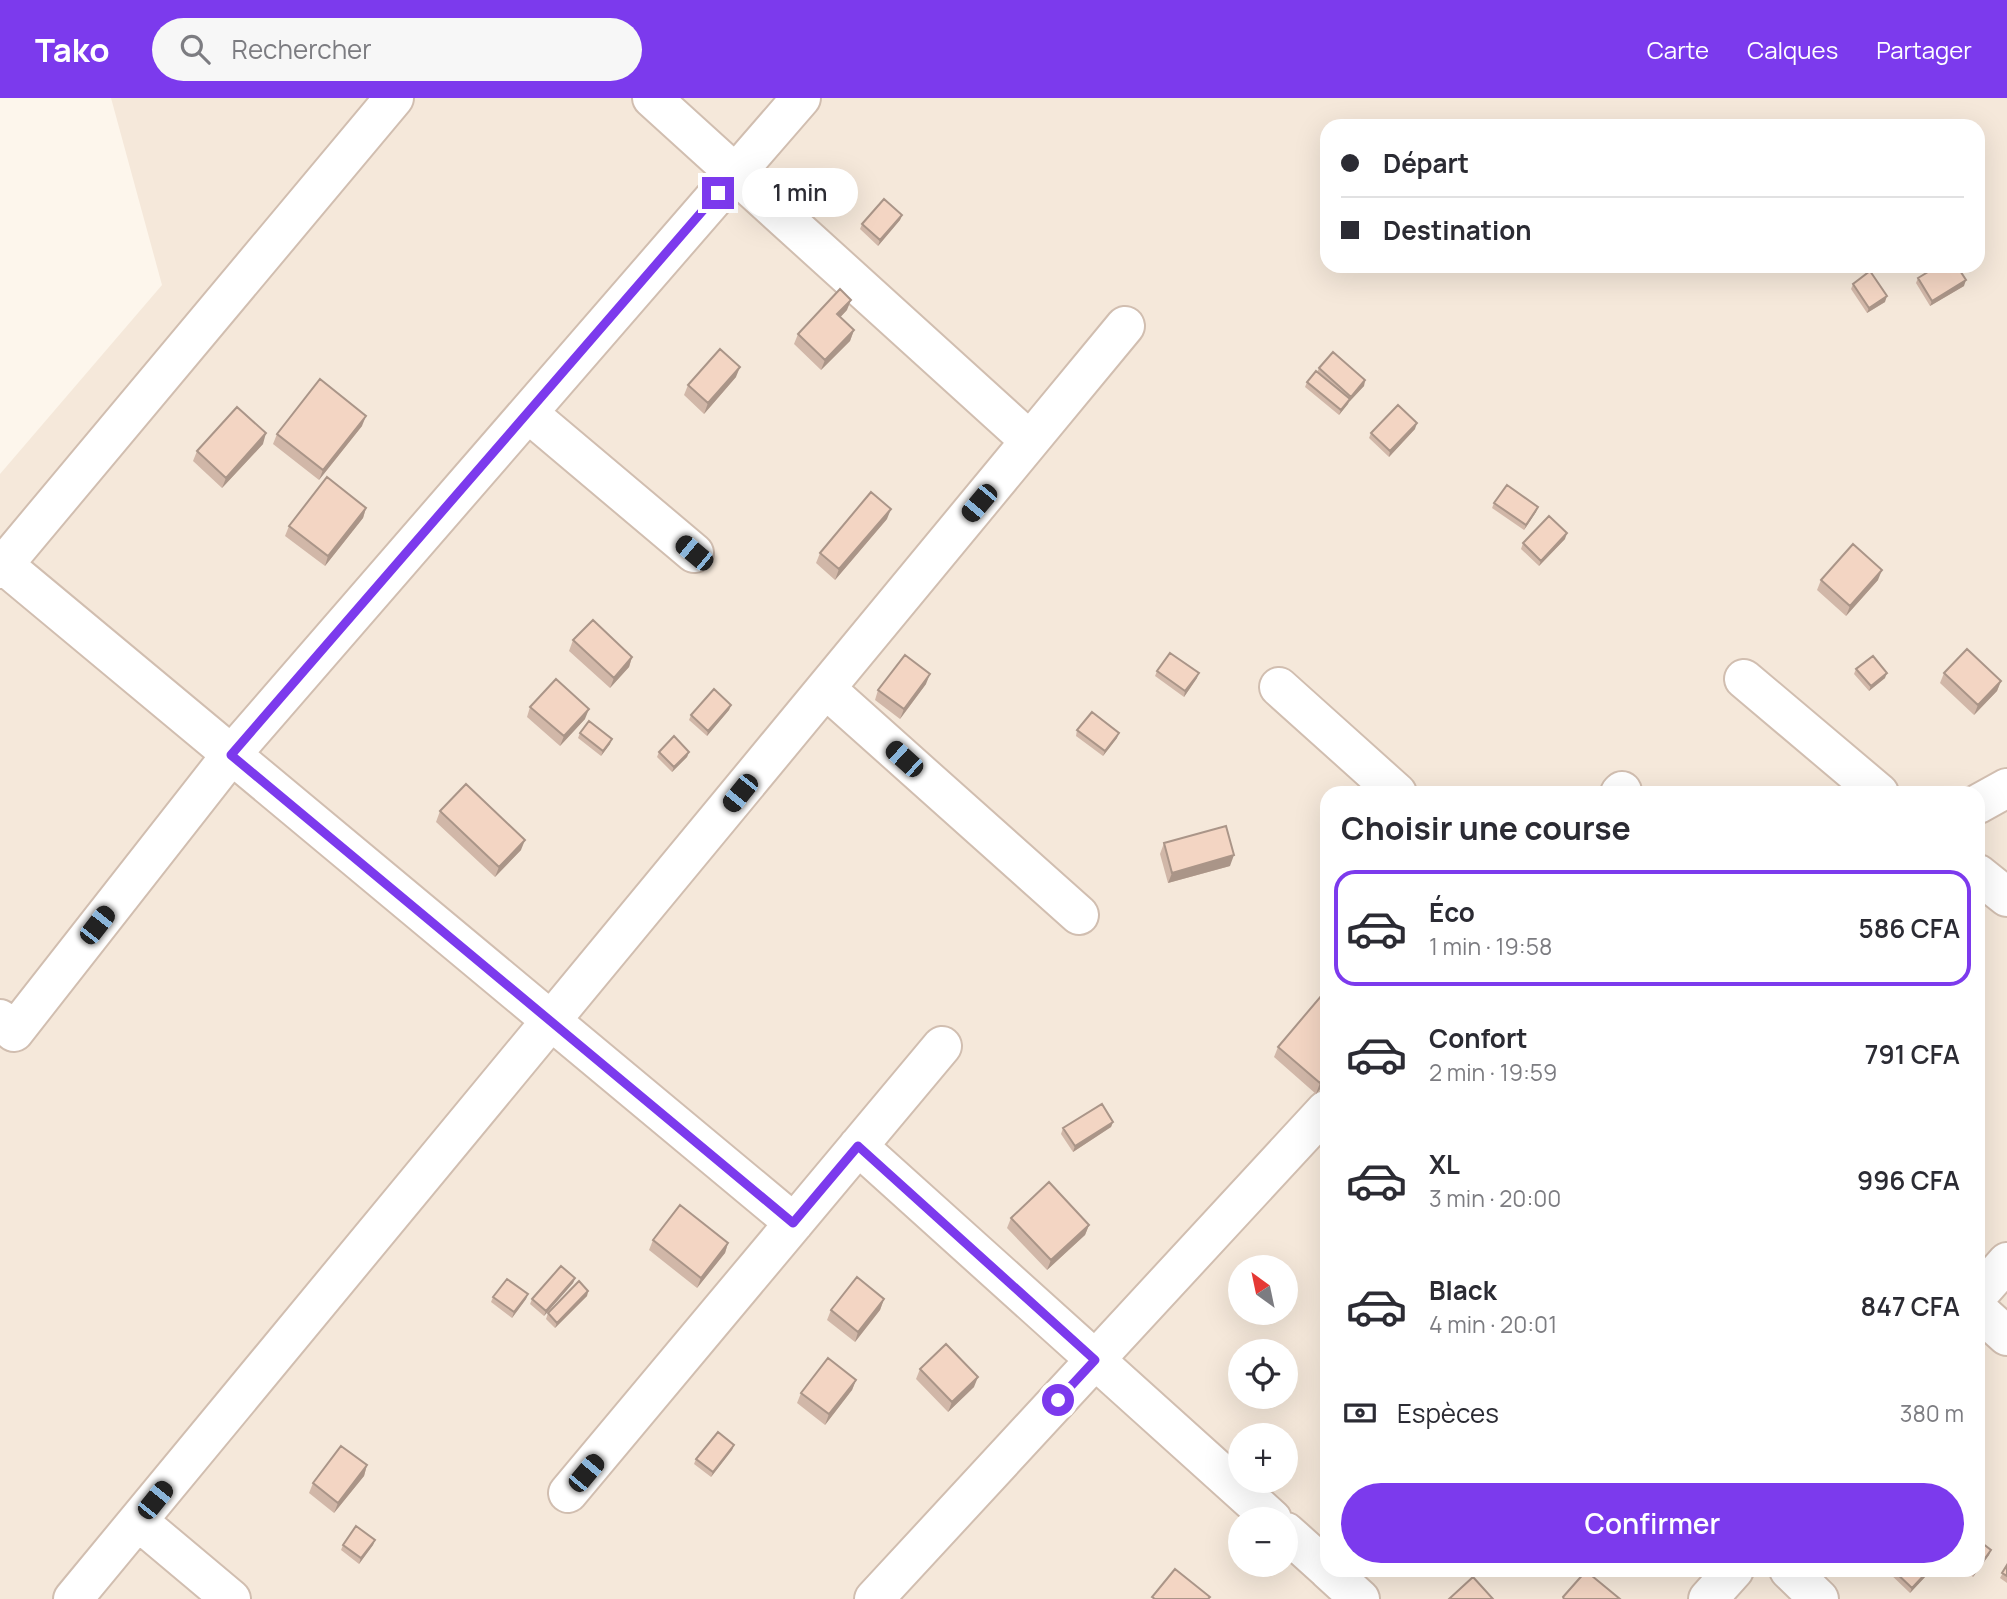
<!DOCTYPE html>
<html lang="fr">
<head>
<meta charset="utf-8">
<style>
	body { margin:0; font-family:Manrope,sans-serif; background:#f7f7f7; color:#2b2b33; height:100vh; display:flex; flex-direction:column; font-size:26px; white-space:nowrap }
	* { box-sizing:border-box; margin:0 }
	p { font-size:23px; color:#7c7c81 }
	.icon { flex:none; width:38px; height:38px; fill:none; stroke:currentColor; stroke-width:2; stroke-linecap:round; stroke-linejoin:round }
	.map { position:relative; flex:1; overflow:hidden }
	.details { position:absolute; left:1320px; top:688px; width:665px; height:791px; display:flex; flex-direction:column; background:#fff; border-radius:21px; box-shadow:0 7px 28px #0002 }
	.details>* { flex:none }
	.top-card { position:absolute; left:1320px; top:21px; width:665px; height:154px; border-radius:21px; box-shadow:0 7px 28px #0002; display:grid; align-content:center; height:154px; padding:0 21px; background:#fff }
	.needle { width:46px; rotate:327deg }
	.fabs { position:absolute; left:1228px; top:1157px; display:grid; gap:14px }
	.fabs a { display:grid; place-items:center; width:70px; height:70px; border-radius:50%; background:#fff; box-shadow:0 7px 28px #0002; font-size:35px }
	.end { position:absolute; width:32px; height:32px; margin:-16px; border:9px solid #7c3aed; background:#fff; box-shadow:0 0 0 4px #fff }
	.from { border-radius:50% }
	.bubble { position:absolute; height:49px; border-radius:24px; background:#fff; box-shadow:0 7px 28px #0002; font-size:23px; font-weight:600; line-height:49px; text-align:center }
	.car { position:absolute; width:21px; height:42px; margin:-21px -10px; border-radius:9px; box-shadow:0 0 5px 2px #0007; background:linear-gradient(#222 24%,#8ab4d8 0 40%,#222 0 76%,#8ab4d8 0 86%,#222 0) }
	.top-card b { display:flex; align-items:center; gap:24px; height:66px; font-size:26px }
	.top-card b+b { border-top:2px solid #e1e1e2 }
	.top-card i { width:18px; height:18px; background:#2b2b33 }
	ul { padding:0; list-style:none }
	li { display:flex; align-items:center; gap:21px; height:116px; margin:0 14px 10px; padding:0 7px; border:4px solid transparent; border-radius:21px }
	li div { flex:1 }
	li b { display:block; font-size:26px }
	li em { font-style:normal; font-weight:600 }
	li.selected { border-color:#7c3aed }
	li>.icon { width:63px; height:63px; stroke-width:1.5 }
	h2 { padding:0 21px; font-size:32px; line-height:84px }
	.pay { display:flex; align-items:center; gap:18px; height:77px; padding:0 21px; font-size:26px }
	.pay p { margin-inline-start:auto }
	.action { display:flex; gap:14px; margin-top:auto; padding:14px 21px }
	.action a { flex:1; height:80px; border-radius:42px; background:#7c3aed; color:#fff; font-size:28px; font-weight:600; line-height:80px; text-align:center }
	header { display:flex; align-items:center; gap:42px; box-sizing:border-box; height:98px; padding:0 35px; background:#7c3aed; color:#fff }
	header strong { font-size:33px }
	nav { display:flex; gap:38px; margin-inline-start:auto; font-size:24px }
	.search { width:490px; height:63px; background:#f7f7f7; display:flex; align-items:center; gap:18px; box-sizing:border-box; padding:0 24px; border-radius:38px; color:#7c7c81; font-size:26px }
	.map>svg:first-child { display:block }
	.residential { fill:#f5e8da; fill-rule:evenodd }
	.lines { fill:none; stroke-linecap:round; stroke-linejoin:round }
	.minor-casing { stroke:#d1beb0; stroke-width:42 }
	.minor { stroke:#fff; stroke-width:38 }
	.wall { fill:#d1b7a8 }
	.shaded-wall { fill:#aa9588 }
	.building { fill:#f3d5c3; stroke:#aa9588; stroke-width:2 }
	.route { stroke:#7c3aed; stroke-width:9 }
</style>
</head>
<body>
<header>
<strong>Tako</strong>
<div class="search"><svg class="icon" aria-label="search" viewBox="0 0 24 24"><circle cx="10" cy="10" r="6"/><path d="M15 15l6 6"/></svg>Rechercher</div>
<nav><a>Carte</a><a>Calques</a><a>Partager</a></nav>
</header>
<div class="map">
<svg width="2007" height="1501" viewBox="0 0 2007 1501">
	<rect width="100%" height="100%" fill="#fdf6ec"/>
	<path class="residential" d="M111 0H2007V1501H0V376L162 187ZM1326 28H1978V168H1326ZM1326 695H1978V1472H1326ZM1241 1169H1286V1214H1241ZM1241 1253H1286V1298H1241ZM1241 1337H1286V1382H1241ZM1241 1421H1286V1466H1241Z"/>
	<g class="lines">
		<defs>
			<path id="minor" d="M652 0 1030 343
				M528 315 694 455
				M4 467 794 1125
				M0 471 394 0
				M1744 581 1879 695
				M1279 589 1397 695
				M826 591 1079 817
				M1620 695 1622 693
				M1978 706 2007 690
				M1978 776 2007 799
				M0 921 14 934 231 657 801 0
				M858 1048 1272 1421
				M1978 1197 2007 1164
				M1978 1212 2007 1238
				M568 1395 942 948
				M138 1423 231 1501
				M1286 1434 1326 1470
				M1328 1472 1360 1501
				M1789 1472 1819 1501
				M73 1501 1125 228
				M874 1501 1326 1012
				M1708 1501 1734 1472"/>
		</defs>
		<use href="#minor" class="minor-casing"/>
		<use href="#minor" class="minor"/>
	</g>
	<path class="wall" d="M902 117 900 122 878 148 860 131 862 126Z
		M1918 180 1964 188 1930 208 1916 185Z
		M1853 186 1885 204 1867 215 1851 191Z
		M847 212 840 219 854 232 850 243 821 272 794 246 798 236Z
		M1319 270 1365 282 1364 288 1349 304 1339 317 1305 289 1307 284 1317 274Z
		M736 279 704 316 684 297 688 287Z
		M362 328 319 382 273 346 277 336Z
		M1415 331 1389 359 1369 340 1371 335Z
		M263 346 222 390 193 363 197 353Z
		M1494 405 1538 409 1536 414 1524 432 1492 410Z
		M366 410 363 420 325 468 285 438 289 428Z
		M887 421 835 482 816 465 820 455Z
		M1565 441 1539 468 1521 451 1523 445Z
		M1821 482H1878L1846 518 1817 492Z
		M573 542 632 559 629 569 610 590 569 553Z
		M1856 571 1885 580 1869 593 1854 576Z
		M1157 573 1197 580 1184 599 1155 578Z
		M1944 575 2001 583 1997 593 1974 617 1940 585Z
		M926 586 900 621 875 602 878 592Z
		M731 607 729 612 707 638 689 622 691 617Z
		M530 609 585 621 560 648 527 619Z
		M1077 632 1117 640 1103 658 1076 638Z
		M580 635 610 646 601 658 578 640Z
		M659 654H689L687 659 672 674 657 659Z
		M440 713 521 752 495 779 436 724Z
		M1164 745 1230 768 1168 785 1160 756Z
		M1326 901V984L1316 996 1274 959 1278 949Z
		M1113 1024 1111 1029 1073 1054 1061 1036 1063 1030Z
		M1011 1120 1089 1127 1085 1137 1047 1172 1007 1130Z
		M653 1142 728 1145 725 1155 697 1190 649 1152Z
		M575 1180 573 1185 544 1218 530 1206 532 1201Z
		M588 1193 587 1198 555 1230 546 1221 548 1215Z
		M528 1196 526 1201 512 1220 491 1204 493 1199Z
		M884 1201 880 1212 855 1244 827 1222 831 1212Z
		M920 1271 974 1289 948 1314 916 1281Z
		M856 1282 852 1292 825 1327 797 1305 801 1295Z
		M734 1347 732 1352 711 1379 694 1366 696 1361Z
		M367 1367 364 1378 334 1415 309 1395 313 1385Z
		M375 1442 373 1447 359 1466 341 1452 343 1447Z
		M1991 1452 1989 1457 1973 1479 1964 1472H1978Z
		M2007 1467V1485L2000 1480Z
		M1888 1472H1927L1926 1478 1910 1495 1887 1473Z"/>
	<path class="shaded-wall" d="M902 117 900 122 878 148 880 142Z
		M1966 182 1964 188 1930 208 1932 203Z
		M1887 198 1885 204 1867 215 1869 210Z
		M851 202 847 212 834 226 837 216Z
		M854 232 850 243 821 272 825 262Z
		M740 269 736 279 704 316 708 305Z
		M1365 282 1364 288 1349 304 1351 299Z
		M1350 301 1348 306 1339 317 1341 312Z
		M366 318 362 328 319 382 323 372Z
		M1417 325 1415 331 1389 359 1390 353Z
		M266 335 263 346 222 390 226 380Z
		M1538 409 1536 414 1524 432 1526 427Z
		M366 410 363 420 325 468 328 458Z
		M891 411 887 421 835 482 839 471Z
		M1567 435 1565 441 1539 468 1541 463Z
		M1882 472 1878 482 1846 518 1850 508Z
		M632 559 629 569 610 590 614 580Z
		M1199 575 1197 580 1184 599 1185 593Z
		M1887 575 1885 580 1869 593 1871 588Z
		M930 576 926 586 900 621 904 611Z
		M2001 583 1997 593 1974 617 1978 607Z
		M731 607 729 612 707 638 708 633Z
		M589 611 585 621 560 648 564 638Z
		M1119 635 1117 640 1103 658 1105 653Z
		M612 641 610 646 601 658 603 653Z
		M689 654 687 659 672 674 674 669Z
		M525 742 521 752 495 779 499 769Z
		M1234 757 1230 768 1168 785 1172 775Z
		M1326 978V984L1316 996 1320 985Z
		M1113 1024 1111 1029 1073 1054 1075 1048Z
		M1089 1127 1085 1137 1047 1172 1051 1162Z
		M728 1145 725 1155 697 1190 701 1180Z
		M575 1180 573 1185 544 1218 546 1213Z
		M588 1193 587 1198 555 1230 557 1225Z
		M528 1196 526 1201 512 1220 514 1214Z
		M884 1201 880 1212 855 1244 858 1234Z
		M978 1279 974 1289 948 1314 952 1304Z
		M856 1282 852 1292 825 1327 829 1316Z
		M734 1347 732 1352 711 1379 713 1374Z
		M367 1367 364 1378 334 1415 338 1405Z
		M375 1442 373 1447 359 1466 361 1460Z
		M1991 1452 1989 1457 1973 1479 1975 1474 1978 1472V1470Z
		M1928 1473 1926 1478 1910 1495 1912 1490Z"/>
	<path class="building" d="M884 101 902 117 880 142 862 126Z
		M1938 168H1957L1966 182 1932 203 1918 180Z
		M1870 173 1887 198 1869 210 1853 186Z
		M840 191 851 202 837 216 854 232 825 262 798 236Z
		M720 251 740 269 708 305 688 287Z
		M1333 254 1365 282 1351 299 1319 270Z
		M1316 273 1350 301 1341 312 1307 284Z
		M320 281 366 318 323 372 277 336Z
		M1398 307 1417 325 1390 353 1371 335Z
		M237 309 266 335 226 380 197 353Z
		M327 379 366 410 328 458 289 428Z
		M1507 387 1538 409 1526 427 1494 405Z
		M871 394 891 411 839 471 820 455Z
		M1549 418 1567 435 1541 463 1523 445Z
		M1853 446 1882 472 1850 508 1821 482Z
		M593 522 632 559 614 580 573 542Z
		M1967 551 2001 583 1978 607 1944 575Z
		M1170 555 1199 575 1185 593 1157 573Z
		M905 557 930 576 904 611 878 592Z
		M1873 558 1887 575 1871 588 1856 571Z
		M556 581 589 611 564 638 530 609Z
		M714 591 731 607 708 633 691 617Z
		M1092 614 1119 635 1105 653 1077 632Z
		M589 623 612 641 603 653 580 635Z
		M674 638 689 654 674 669 659 654Z
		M466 686 525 742 499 769 440 713Z
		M1226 728 1234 757 1172 775 1164 745Z
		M1322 897 1326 901V978L1320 985 1278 949Z
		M1102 1006 1113 1024 1075 1048 1063 1030Z
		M1049 1084 1089 1127 1051 1162 1011 1120Z
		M680 1107 728 1145 701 1180 653 1142Z
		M561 1168 575 1180 546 1213 532 1201Z
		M857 1179 884 1201 858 1234 831 1212Z
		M507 1181 528 1196 514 1214 493 1199Z
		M579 1183 588 1193 557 1225 548 1215Z
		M946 1246 978 1279 952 1304 920 1271Z
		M828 1260 856 1282 829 1316 801 1295Z
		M718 1334 734 1347 713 1374 696 1361Z
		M341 1348 367 1367 338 1405 313 1385Z
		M356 1428 375 1442 361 1460 343 1447Z
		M1978 1442 1991 1452 1978 1470Z
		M2007 1467V1478L2002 1475Z
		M1175 1471 1210 1499 1208 1501H1155L1152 1499Z
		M1893 1472H1927L1928 1473 1912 1490Z
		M1586 1473 1620 1501H1564L1563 1499Z
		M1473 1479 1493 1501H1449Z"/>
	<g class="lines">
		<path class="route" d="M718 95 231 657 793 1125 858 1048 1095 1262 1058 1302"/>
	</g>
</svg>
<div class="fabs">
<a><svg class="needle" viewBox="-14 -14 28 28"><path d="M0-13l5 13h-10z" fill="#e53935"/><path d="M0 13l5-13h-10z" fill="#7c7c81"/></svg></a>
<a><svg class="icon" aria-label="locate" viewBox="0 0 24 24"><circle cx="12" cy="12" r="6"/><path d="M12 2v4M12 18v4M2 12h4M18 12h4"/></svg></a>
<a>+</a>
<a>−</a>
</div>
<i class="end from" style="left:1058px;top:1302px"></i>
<i class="end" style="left:718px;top:95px"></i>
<div class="bubble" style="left:742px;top:70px;width:116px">1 min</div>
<i class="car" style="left:979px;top:405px;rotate:220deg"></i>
<i class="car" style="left:694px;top:455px;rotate:310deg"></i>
<i class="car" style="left:904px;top:661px;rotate:312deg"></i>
<i class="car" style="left:740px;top:695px;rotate:219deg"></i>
<i class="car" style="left:97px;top:827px;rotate:38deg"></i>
<i class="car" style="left:586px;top:1375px;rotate:40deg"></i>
<i class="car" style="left:155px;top:1402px;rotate:39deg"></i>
<div class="top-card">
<b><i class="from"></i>Départ</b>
<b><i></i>Destination</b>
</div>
<section class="details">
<h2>Choisir une course</h2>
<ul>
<li class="selected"><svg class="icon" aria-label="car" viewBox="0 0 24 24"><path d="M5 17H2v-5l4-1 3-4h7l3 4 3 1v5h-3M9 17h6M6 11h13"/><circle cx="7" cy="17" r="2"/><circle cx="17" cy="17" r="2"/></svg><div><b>Éco</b><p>1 min · 19:58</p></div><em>586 CFA</em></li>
<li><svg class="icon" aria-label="car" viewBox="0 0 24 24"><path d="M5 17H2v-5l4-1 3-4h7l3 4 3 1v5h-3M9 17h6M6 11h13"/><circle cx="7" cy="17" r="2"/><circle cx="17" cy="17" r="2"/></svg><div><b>Confort</b><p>2 min · 19:59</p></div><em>791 CFA</em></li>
<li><svg class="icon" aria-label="car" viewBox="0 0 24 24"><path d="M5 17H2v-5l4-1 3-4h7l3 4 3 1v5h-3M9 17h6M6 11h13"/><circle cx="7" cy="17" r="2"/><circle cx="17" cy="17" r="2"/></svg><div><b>XL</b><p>3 min · 20:00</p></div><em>996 CFA</em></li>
<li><svg class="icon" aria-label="car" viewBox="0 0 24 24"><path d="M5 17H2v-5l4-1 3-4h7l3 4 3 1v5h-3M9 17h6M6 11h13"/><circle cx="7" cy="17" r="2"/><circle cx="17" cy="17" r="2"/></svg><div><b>Black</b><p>4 min · 20:01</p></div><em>847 CFA</em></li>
</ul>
<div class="pay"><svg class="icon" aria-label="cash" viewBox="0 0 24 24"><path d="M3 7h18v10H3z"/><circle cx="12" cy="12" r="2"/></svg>Espèces<p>380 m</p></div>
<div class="action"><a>Confirmer</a></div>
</section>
</div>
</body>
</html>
